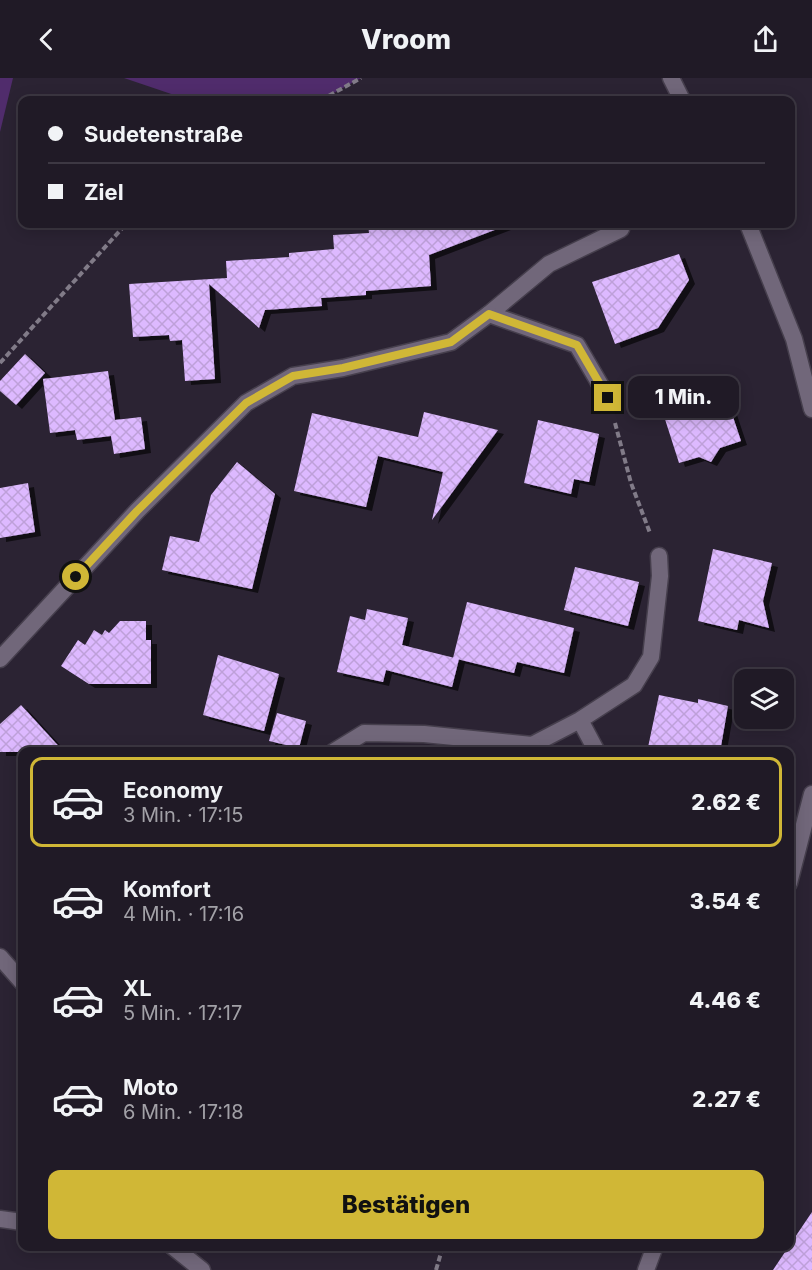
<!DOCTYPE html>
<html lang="de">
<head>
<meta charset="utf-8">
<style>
	body { margin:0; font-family:Inter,sans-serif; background:#28232e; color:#f1f3f6; height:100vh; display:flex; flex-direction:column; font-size:22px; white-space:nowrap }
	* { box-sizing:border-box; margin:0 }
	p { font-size:20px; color:#a2a1a7 }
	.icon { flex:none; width:33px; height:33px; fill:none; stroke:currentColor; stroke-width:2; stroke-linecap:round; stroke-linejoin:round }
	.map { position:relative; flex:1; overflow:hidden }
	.sheet { position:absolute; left:18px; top:669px; width:776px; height:504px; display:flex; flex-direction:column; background:#201a26; border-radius:12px; box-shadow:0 3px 15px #0003,0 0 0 2px #3d3843 }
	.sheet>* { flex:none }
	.hud { position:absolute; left:18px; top:18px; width:777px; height:132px; border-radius:12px; box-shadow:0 3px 15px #0003,0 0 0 2px #3d3843; display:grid; align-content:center; height:132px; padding:0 30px; background:#201a26 }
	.fabs { position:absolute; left:734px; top:591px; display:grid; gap:12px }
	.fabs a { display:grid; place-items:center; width:60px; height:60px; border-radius:12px; background:#201a26; box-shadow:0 3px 15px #0003,0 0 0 2px #3d3843; font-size:30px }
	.end { position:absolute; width:27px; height:27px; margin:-14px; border:8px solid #d0b736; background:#111; box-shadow:0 0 0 3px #111 }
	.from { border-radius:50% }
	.bubble { position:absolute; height:42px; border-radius:12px; background:#201a26; box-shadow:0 3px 15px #0003,0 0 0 2px #3d3843; font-size:20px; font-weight:800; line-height:42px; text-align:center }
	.hud b { display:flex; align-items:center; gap:21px; height:57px; font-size:22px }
	.hud b+b { border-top:2px solid #3d3843 }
	.hud i { width:15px; height:15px; background:#f1f3f6 }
	ul { padding:10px 0 0; list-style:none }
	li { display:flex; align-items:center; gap:18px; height:90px; margin:0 12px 9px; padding:0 18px; border:3px solid transparent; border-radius:12px }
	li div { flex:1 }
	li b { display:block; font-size:22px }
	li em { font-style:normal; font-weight:800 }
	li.current { border-color:#d0b736 }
	li>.icon { width:54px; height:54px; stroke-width:1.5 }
	.button { display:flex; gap:12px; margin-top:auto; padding:12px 30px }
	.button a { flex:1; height:69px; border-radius:12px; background:#d0b736; color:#111; font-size:24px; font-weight:800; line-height:69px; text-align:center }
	header { display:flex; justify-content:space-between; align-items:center; height:78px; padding:0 30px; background:#201a26; font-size:27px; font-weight:800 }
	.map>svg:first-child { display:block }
	.green { fill:#502c6c }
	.building { fill:url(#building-cross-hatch); filter:url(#shadow) }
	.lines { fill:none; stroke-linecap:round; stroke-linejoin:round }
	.service-casing { stroke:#463f4d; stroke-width:19 }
	.minor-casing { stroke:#463f4d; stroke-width:19 }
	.path { stroke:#817b88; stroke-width:4; stroke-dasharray:6 3; stroke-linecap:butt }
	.service { stroke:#71677a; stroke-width:16 }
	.minor { stroke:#71677a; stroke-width:16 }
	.route { stroke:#d0b736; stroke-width:8 }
</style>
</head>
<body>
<header><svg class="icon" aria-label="back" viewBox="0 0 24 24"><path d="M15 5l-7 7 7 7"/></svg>Vroom<svg class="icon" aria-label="share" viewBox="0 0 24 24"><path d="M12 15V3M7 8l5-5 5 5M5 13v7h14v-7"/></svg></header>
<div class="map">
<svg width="812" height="1192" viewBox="0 0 812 1192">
	<defs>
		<pattern id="building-cross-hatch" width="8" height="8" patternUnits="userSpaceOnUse" patternTransform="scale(1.5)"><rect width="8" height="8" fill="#ddb9ff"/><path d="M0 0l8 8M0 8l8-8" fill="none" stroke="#bea0d9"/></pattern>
		<filter id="shadow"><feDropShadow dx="6" dy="4" stdDeviation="0" flood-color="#0009"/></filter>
	</defs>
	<rect width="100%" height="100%" fill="#2b2333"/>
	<path class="green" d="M0 0H13L0 54Z
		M124 0H361L321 22H189Z"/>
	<path class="building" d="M391 146H505V148L429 177 431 208 366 213V217L321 220 322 228 265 232 259 250 209 206 215 301 185 303 182 262 170 263 169 257 133 259 129 206 227 200 226 183 289 179V175L334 171 333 157 369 155 368 147Z
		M679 176 689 202 658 250 615 266 592 204Z
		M25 276 45 295 16 327 0 313V303Z
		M108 293 115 342 141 339 145 371 114 376 111 358 77 362 75 352 50 355 43 301Z
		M717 317 724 336 731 333 741 363 720 370 711 384 699 379 679 385 663 335Z
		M424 334 498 352 432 442 443 394 378 378 366 429 294 413 312 335 418 359Z
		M538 342 599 356 589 404 574 401 571 416 524 405Z
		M237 384 275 416 252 511 162 492 170 458 199 464 211 417Z
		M28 405 35 454 0 460V410Z
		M713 471 772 485 763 523 769 550 739 542 737 552 698 543Z
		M575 489 639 504 628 548 564 532Z
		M467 524 574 550 564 595 517 584 514 595 453 580Z
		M367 531 408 540 402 567 459 581 452 609 386 592 383 604 337 594 350 538 365 542Z
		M120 543H146V562H151V606H89L61 588 78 562 85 567 94 552 102 557 105 552 109 555Z
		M218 577 279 596 264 653 203 637Z
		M659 617 698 625V621L728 628 720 674H647Z
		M21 627 64 674H0V646Z
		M277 635 306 643 299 670 269 663Z
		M812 1134V1192H773L789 1168Z"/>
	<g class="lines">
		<defs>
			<path id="service" d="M489 236 549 186 621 151
				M489 236 577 267 608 320
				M580 642 597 674
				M532 667 580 642 634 607 651 579 660 498 659 478"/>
			<path id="minor" d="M671 0 682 22
				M748 146 794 261 812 331
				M0 581 137 433 246 325 293 298 343 290 451 264 489 236
				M333 674 364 655 424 656 532 667
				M789 805 812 716
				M0 879 22 904
				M0 1141 22 1144
				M172 1168 202 1192
				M646 1192 655 1168"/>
		</defs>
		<use href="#service" class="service-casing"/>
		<use href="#minor" class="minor-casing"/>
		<path class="path" d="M321 22 361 0
			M0 285 126 146
			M615 345 631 405 650 455
			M436 1192 443 1168"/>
		<use href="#service" class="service"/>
		<use href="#minor" class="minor"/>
	</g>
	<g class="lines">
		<path class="route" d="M76 499 137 433 246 325 293 298 343 290 451 264 489 236 577 267 608 320"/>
	</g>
</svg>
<div class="fabs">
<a><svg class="icon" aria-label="layers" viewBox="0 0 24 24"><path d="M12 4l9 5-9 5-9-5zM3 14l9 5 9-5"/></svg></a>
</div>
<i class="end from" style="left:76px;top:499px"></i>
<i class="end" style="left:608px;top:320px"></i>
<div class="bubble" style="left:628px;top:298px;width:111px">1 Min.</div>
<div class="hud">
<b><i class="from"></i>Sudetenstraße</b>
<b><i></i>Ziel</b>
</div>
<section class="sheet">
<ul>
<li class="current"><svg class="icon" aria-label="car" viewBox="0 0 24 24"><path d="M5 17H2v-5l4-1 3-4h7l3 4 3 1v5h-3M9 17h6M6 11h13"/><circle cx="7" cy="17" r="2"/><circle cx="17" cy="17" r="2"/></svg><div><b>Economy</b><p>3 Min. · 17:15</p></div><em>2.62 €</em></li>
<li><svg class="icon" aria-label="car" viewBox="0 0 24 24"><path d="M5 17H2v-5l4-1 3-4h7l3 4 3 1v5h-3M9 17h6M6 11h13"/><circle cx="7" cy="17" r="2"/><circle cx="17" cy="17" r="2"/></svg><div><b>Komfort</b><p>4 Min. · 17:16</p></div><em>3.54 €</em></li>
<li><svg class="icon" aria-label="car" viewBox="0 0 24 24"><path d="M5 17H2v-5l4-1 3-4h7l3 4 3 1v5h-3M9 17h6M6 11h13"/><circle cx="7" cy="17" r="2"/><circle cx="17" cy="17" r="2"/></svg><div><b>XL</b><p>5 Min. · 17:17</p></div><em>4.46 €</em></li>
<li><svg class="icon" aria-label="car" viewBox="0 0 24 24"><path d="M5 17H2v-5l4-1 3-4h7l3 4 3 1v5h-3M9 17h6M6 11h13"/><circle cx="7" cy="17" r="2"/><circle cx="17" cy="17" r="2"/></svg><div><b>Moto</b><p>6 Min. · 17:18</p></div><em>2.27 €</em></li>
</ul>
<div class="button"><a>Bestätigen</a></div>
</section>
</div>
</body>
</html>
